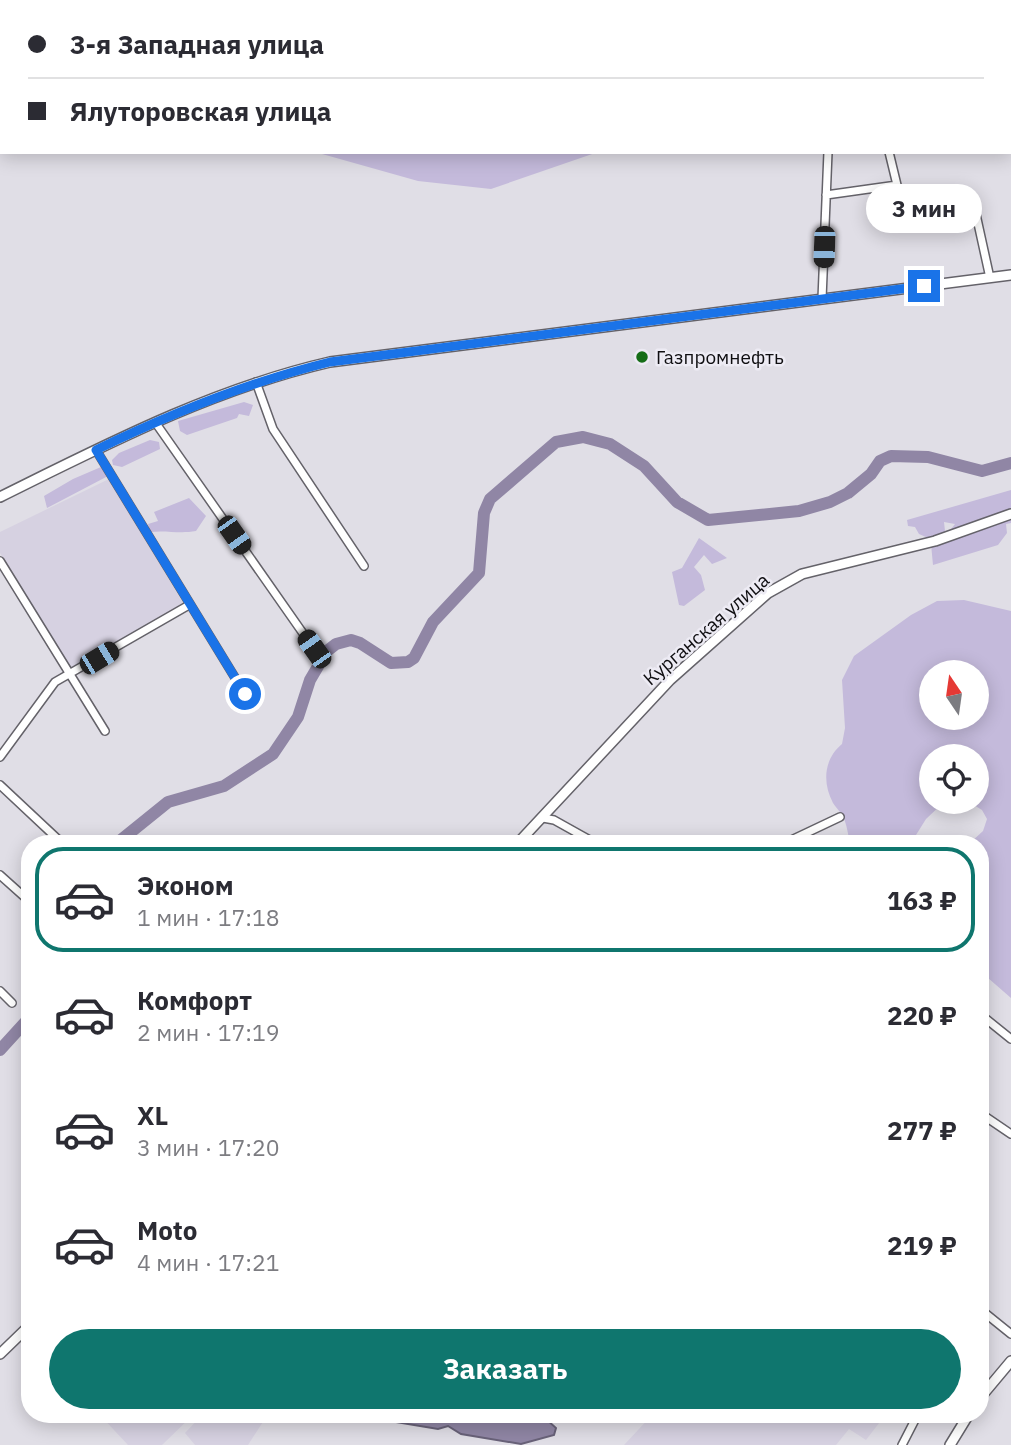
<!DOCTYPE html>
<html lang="ru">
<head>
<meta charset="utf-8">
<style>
	body { margin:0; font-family:"IBM Plex Sans",sans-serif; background:#f2f2f3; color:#2b2b33; height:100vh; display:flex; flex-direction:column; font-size:26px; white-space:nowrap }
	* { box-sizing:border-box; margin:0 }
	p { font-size:23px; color:#7c7c81 }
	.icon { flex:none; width:38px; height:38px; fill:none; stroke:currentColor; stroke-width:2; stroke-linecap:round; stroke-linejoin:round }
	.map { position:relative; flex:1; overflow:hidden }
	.side { position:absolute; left:21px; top:835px; width:968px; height:588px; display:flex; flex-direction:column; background:#fff; border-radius:28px; box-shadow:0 4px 18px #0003 }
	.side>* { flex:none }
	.top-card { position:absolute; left:0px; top:0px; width:1012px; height:154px; box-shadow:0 4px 18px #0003; display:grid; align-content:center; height:154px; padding:0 28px; background:#fff }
	.needle { width:46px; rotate:347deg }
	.fabs { position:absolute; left:919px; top:660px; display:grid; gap:14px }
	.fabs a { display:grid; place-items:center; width:70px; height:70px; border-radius:50%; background:#fff; box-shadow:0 4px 18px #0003; font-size:35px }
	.end { position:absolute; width:32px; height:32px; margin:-16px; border:9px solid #1a73e8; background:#fff; box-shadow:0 0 0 4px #fff }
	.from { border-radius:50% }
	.bubble { position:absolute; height:49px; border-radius:24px; background:#fff; box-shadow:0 4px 18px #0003; font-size:23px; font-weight:800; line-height:49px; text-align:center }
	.car { position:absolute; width:21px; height:42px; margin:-21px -10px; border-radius:9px; box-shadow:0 0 5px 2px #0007; background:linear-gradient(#222 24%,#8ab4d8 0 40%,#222 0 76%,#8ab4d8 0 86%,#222 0) }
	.top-card b { display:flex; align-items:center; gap:24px; height:66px; font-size:26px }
	.top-card b+b { border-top:2px solid #e1e1e2 }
	.top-card i { width:18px; height:18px; background:#2b2b33 }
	ul { padding:12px 0 0; list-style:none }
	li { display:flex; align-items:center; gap:21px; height:105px; margin:0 14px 10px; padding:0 14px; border:4px solid transparent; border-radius:28px }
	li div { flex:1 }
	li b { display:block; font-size:26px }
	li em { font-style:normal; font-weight:800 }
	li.current { border-color:#0f766e }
	li>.icon { width:63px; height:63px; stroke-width:1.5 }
	.cta { display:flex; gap:14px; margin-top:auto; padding:14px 28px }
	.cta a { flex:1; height:80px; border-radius:42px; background:#0f766e; color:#fff; font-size:28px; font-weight:800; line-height:80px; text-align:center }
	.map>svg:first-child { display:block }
	.built { fill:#d6d1e1 }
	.green { fill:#c4badb; fill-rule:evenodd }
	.water { fill:#9086a5; stroke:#696279; stroke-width:2 }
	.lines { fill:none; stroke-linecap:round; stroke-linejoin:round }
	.river { stroke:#9086a5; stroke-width:12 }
	.minor-casing { stroke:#646269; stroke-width:10 }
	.major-casing { stroke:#646269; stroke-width:12 }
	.minor { stroke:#fff; stroke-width:7 }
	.major { stroke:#fff; stroke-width:9 }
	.route { stroke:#1a73e8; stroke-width:9 }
	.poi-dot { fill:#156d17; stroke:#edebf4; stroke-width:2.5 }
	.labels { text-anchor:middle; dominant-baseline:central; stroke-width:5; stroke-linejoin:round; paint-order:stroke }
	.poi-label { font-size:19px; fill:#0f0e11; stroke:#edebf4; text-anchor:start }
	.street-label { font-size:19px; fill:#0f0e11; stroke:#edebf4 }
</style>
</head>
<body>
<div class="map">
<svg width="1011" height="1445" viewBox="0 0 1011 1445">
	<rect width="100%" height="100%" fill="#e0dee6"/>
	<path class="built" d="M109 479 183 603 71 669 0 553V532Z
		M99 1414H194L162 1445H128Z
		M203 1414H268L248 1445H195L185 1433Z
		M653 1414H886L866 1440 849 1429 836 1445H624Z"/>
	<path class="green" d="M10 0H997L995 2Z
		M315 152H598L491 189 418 181Z
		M244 402 253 405 249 416 239 414 237 418 187 435 180 431 178 421Z
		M150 440 159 442 160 449 122 467 113 465 112 460 119 453Z
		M101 467 108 476 47 508 44 496 73 479Z
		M1011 490V523L1006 524 1007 533 998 545 933 565 931 544 941 542 955 524 944 522 945 531 935 541 919 534 915 527 908 526 907 520Z
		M189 498 206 516 196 531C179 534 167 530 150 532L148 524 158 521 154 512Z
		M699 538 727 558 712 564 704 555 694 567 701 575 705 590 684 606 679 605 672 572 682 568Z
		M964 600 1011 611V998L980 971V844L970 843 983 831 987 819 982 810 969 802H976V756H931V802H944L926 819 911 843H850C848 835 847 824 843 817 841 812 836 808 833 803 822 782 824 759 842 744L845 728 842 680 854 656 911 615 937 601ZM931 672H976V718H931Z"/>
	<path class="water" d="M338 1414H547L546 1419 556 1428 554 1435 521 1444 461 1434 448 1426 438 1429 384 1420 350 1421Z"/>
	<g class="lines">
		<path class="river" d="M116 844 168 802 224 786 273 754 298 717 310 680 327 651 336 644 351 640 360 643 391 663 408 662 414 658 433 622 479 573 484 513 490 499 556 442 583 437 610 444 644 466 677 502 708 520 799 511 830 502 848 493 871 474 880 461 891 456 928 457 982 471 1011 463
			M0 1050 30 1017"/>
		<defs>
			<path id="minor" d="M837 2V0
				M889 152 897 185
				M826 195 897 185 903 216 972 196 990 278
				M822 299 828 152
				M256 382 273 429 364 566
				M155 422 314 649
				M96 450 245 694
				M0 561 105 731
				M0 757 55 682 189 605
				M0 785 63 844
				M543 818 554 820 597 844
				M783 844 840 817
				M0 875 29 901
				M0 991 12 1003
				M980 1014 1011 1039
				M980 1113 1011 1134
				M980 1309 1011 1334
				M902 1445 918 1414"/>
			<path id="major" d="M0 497C107 444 213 389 330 362L1011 275
				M517 844 670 680 768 593 802 574 935 541 1011 514
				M0 1354 30 1325
				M980 1398 1011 1361
				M950 1445 969 1414"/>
		</defs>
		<use href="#minor" class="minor-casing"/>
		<use href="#major" class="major-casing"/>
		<use href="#minor" class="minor"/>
		<use href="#major" class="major"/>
	</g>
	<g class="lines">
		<path class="route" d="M245 694 96 450C172 413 248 382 330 362L924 286"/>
	</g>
	<circle class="poi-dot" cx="642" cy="357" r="7"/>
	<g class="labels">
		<g class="poi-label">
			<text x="656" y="357">Газпромнефть</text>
		</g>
		<g class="street-label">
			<text transform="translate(706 629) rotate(-41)">Курганская улица</text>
		</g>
	</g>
</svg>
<div class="fabs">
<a><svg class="needle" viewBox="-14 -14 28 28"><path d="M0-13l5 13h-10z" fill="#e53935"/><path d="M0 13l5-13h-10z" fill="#7c7c81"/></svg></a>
<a><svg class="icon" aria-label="locate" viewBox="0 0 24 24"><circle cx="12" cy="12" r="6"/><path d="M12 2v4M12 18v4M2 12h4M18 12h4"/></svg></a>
</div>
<i class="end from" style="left:245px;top:694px"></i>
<i class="end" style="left:924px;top:286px"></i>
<div class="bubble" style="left:866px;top:184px;width:116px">3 мин</div>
<i class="car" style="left:824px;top:247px;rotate:182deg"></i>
<i class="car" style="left:234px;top:535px;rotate:145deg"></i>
<i class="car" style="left:314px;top:649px;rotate:325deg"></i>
<i class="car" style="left:99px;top:658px;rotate:59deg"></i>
<div class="top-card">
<b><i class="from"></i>3-я Западная улица</b>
<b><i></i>Ялуторовская улица</b>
</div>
<section class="side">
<ul>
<li class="current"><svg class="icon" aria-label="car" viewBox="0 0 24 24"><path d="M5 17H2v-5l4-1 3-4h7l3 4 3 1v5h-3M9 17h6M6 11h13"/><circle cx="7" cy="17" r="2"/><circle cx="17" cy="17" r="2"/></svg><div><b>Эконом</b><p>1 мин · 17:18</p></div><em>163 ₽</em></li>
<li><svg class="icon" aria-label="car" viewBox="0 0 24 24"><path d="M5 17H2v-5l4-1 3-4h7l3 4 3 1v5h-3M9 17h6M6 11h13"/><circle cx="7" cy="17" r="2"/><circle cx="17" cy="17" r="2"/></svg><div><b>Комфорт</b><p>2 мин · 17:19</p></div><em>220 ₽</em></li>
<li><svg class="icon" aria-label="car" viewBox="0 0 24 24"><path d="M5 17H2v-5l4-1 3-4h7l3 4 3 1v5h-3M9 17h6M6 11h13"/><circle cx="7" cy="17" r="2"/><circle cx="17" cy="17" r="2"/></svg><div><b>XL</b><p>3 мин · 17:20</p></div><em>277 ₽</em></li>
<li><svg class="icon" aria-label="car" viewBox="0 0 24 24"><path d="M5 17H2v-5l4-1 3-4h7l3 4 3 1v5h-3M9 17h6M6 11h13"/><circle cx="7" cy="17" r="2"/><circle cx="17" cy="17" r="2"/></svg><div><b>Moto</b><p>4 мин · 17:21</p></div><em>219 ₽</em></li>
</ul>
<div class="cta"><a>Заказать</a></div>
</section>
</div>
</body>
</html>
